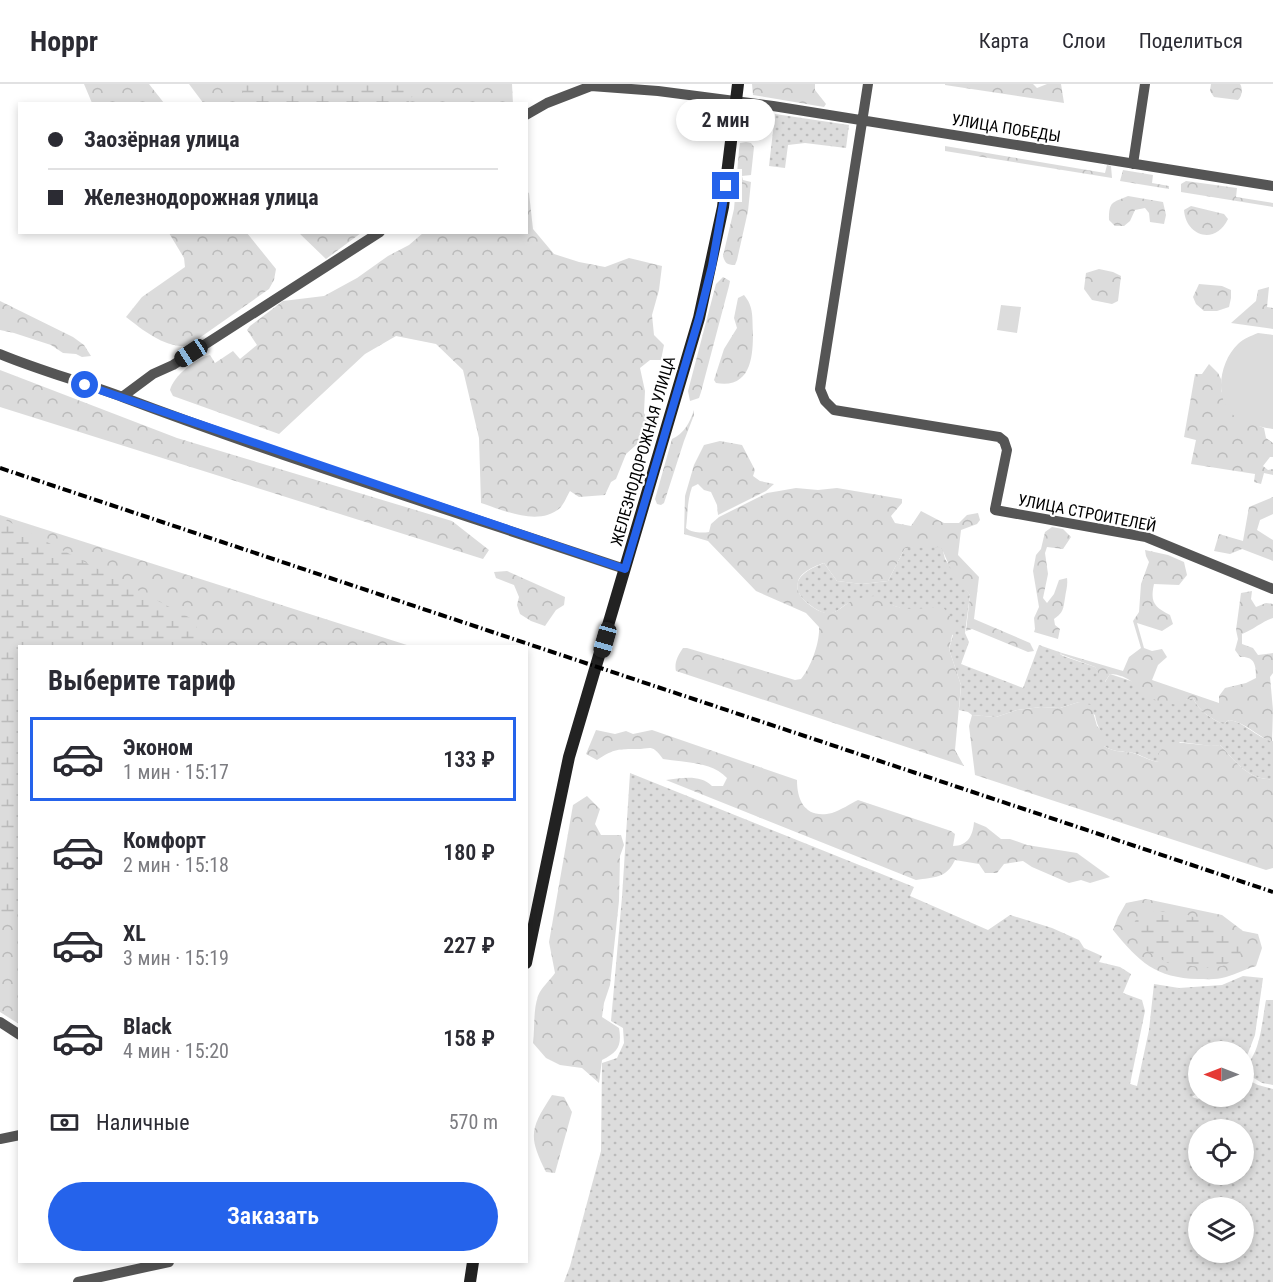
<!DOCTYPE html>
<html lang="ru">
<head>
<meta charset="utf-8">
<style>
	body { margin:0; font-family:"Roboto Condensed",sans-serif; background:#f7f7f7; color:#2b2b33; height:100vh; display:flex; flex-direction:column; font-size:22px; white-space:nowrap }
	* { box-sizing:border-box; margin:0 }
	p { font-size:20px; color:#7c7c81 }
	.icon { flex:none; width:33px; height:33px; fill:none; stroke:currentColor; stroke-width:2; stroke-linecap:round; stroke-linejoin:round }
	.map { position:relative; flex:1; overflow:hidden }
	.side { position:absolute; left:18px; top:561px; width:510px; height:618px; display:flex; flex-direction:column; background:#fff; border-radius:0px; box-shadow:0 3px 9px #0003 }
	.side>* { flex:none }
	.top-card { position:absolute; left:18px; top:18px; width:510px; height:132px; border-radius:0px; box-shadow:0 3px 9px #0003; display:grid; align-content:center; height:132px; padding:0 30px; background:#fff }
	.needle { width:39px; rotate:270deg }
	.controls { position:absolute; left:1188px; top:957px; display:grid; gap:12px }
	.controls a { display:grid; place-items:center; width:66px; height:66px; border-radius:50%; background:#fff; box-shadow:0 3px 9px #0003; font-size:30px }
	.end { position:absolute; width:27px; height:27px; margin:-14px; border:8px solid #2563eb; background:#fff; box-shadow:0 0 0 3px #fff }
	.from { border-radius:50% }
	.bubble { position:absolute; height:42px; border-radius:21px; background:#fff; box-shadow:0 3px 9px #0003; font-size:20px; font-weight:600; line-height:42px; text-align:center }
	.car { position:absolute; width:18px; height:36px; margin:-18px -9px; border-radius:8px; box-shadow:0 0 4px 2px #0007; background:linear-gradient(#222 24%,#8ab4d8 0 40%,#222 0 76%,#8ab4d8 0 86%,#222 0) }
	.top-card b { display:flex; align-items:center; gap:21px; height:57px; font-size:22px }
	.top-card b+b { border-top:2px solid #e1e1e2 }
	.top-card i { width:15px; height:15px; background:#2b2b33 }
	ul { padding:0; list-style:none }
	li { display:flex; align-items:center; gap:18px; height:84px; margin:0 12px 9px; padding:0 18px; border:3px solid transparent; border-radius:0px }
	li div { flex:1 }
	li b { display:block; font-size:22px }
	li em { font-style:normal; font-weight:600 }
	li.current { border-color:#2563eb }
	li>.icon { width:54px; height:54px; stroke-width:1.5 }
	h2 { padding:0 30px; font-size:27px; line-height:72px }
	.pay { display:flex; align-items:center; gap:15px; height:66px; padding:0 30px; font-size:22px }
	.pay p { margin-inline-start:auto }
	.cta { display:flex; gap:12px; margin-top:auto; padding:12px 30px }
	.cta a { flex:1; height:69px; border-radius:36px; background:#2563eb; color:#fff; font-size:24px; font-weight:600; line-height:69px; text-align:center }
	header { display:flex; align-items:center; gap:36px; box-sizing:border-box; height:84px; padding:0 30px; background:#fff; border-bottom:2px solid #e1e1e2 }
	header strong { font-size:28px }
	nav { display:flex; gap:33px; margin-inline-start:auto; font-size:21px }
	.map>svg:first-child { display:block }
	.grass { fill:url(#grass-dots); fill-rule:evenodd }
	.forest { fill:url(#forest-crowns) }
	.wetland { fill:url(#wetland-marsh) }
	.park { fill:#dcdcdc }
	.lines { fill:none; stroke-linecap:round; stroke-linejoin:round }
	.minor { stroke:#555; stroke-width:10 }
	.secondary { stroke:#222; stroke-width:12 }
	.rail { stroke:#000; stroke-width:4; stroke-dasharray:9 3 1.5 3; stroke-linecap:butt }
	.route { stroke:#2563eb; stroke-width:8 }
	.labels { text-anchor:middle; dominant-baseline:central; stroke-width:4.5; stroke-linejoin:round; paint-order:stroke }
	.street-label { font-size:16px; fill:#000; stroke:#fff }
</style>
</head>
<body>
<header>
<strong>Hoppr</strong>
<nav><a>Карта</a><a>Слои</a><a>Поделиться</a></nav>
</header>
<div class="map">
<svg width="1273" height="1198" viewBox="0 0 1273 1198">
	<defs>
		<pattern id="grass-dots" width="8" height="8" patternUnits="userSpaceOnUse" patternTransform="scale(1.5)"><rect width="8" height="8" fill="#dcdcdc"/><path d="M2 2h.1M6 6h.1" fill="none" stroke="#bbb" stroke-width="1.8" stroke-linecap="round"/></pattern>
		<pattern id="forest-crowns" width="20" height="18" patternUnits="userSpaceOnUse" patternTransform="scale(1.5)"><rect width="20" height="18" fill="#dcdcdc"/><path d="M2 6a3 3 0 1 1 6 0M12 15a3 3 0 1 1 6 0" fill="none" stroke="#bbb"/></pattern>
		<pattern id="wetland-marsh" width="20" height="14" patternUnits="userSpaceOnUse" patternTransform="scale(1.5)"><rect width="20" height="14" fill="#dcdcdc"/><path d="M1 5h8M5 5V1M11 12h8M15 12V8" fill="none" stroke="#bbb"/></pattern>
	</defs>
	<rect width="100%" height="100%" fill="#fff"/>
	<path class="grass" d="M775 30 849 41 846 64 805 59 788 61 785 84 769 82Z
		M922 462 942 463 945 475 970 511 965 549 969 558 961 580 1023 604 1039 561 1062 569 1060 570 1063 572 1095 583 1105 598 1110 590 1134 598 1147 609 1186 616 1193 614C1199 627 1210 634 1223 640L1229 636C1245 638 1256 654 1273 657V695C1249 697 1235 677 1220 661L1211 662 1180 658 1159 678C1150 677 1145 673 1137 670 1124 666 1117 670 1104 662 1104 650 1097 644 1095 631L1079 618 1060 624 1041 623 1017 626 996 633 972 631 968 628 959 626 961 601 949 565 953 551C933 540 909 524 886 520 879 519 856 516 849 519 841 522 835 532 825 529 819 528 810 521 805 517 786 497 806 486 824 479L837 497 862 500 888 497 905 464Z
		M630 689 914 803 910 812 988 846 1010 831 1052 844 1079 856 1084 864 1102 872 1099 878 1120 883 1131 890 1123 909 1142 916 1145 927 1130 1000 1137 1002 1149 946 1154 900 1179 904 1222 901 1243 892 1263 894 1255 951 1245 977H1244V968H1198V1008L1192 1013 1198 1015 1203 1013 1244 1012V994L1258 1001 1273 1005V1198H564L570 1182 601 1067 602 979 617 974 624 959 623 944 611 937 622 813ZM1198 1046H1244V1090H1198ZM1198 1124H1244V1168H1198V1146L1191 1144 1198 1145Z
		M1266 916H1273V1001L1262 999 1244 988V983C1261 970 1262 936 1266 916Z"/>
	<path class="forest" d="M84 0H149L164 19H92Z
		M189 0H512L513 20H204Z
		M752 0H815V6L826 20 824 23 753 11Z
		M945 0H1033L1037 4 1047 0H1061L1064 19 945 1Z
		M1211 0H1240C1243 4 1242 13 1238 16L1214 13 1210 7Z
		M746 58 751 59 754 63 751 91 742 92 743 96 751 98 748 127 737 176 735 181C727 181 725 179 723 172L734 125 739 66 740 59Z
		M945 62 1105 89 1107 81 1111 82 1112 94 945 67Z
		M1123 86 1153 91 1152 99 1169 102V105L1120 97Z
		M1186 97 1237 104 1236 113 1273 119V123L1181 108V100Z
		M527 108 529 109 533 145 554 170 579 178 605 183 629 174 662 182 659 206 652 231 654 251 664 261 661 276H650L640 284 645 307 644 329 649 337 645 353 626 370 616 395 611 398 605 411 579 413 570 407C567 412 564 420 560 424 538 443 503 426 481 419L479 354 463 286 436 260 396 252 365 270 279 350 173 312 170 306C174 292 195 274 210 271L215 279 233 267 240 275 257 261 247 246 250 242 283 217 324 212 357 194 388 172 409 161 423 149 526 148Z
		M1128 112 1163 118 1166 131 1164 140 1150 138 1149 129 1145 124 1135 126 1130 137 1124 142H1115L1109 136C1109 117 1112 119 1128 112Z
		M1191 122 1224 130 1228 135C1216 161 1186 153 1184 126Z
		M169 149H247L276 185 274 196 269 205 188 262C165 264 144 247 126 233L142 213 185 183 184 174Z
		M299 149H361L326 175Z
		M1099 185 1113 188 1121 192 1118 217 1112 220 1092 216 1084 205 1086 189Z
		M723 193 730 197 729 202 701 308 699 314 690 317 688 307 716 200Z
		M1199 200 1222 202 1231 206V214L1229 223 1217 227H1204L1196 220 1193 213Z
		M1269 203 1267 223 1273 224V245L1231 239 1256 217 1258 206Z
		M744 211C754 223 752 233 753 248 753 273 751 305 716 299L714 296 724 265 737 244 734 234 738 214Z
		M0 217 73 253 84 261 91 272 82 273 76 270 63 269 51 261 14 249 0 246Z
		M1209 280 1218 289 1221 295V307L1237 333 1264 344 1266 354 1273 359V373H1270L1263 382 1268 386 1273 385V391L1264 389 1261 400 1254 398 1255 390 1191 380 1196 356 1184 353 1195 290H1202Z
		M0 286 177 354 452 437 489 466 483 475 0 323Z
		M694 326V331L684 357 664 419 661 421 657 420 655 415 672 355C684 350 690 338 694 326Z
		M720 357 742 361 755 386 753 392 760 397 774 400 766 407 718 431 717 421 711 408 704 406 698 400 692 403C687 417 688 429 686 444 692 449 702 449 709 448L711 440 719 433 767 409 779 407 796 404 818 406 837 404 902 415V419L891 432 895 439 911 442 921 427 944 439H959L967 431 978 429 980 436 977 440 961 446 958 471 979 493 974 535 1030 559 1034 567 1028 568 972 545 966 547 970 511 953 490 941 463 905 464 888 497 862 500 837 497 824 479C815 482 800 488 798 498 793 511 815 528 827 529 837 530 843 521 852 517 861 513 869 512 879 512 897 530 920 524 943 523L955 539 949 565 961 601 955 666 964 682 676 587C674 579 678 571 683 564H687L795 596 801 595C811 583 820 558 819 543L806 529 756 507 708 457 684 450 685 412 694 381 704 361Z
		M1273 413V430L1260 436 1257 446 1273 456V477L1242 465 1230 470 1214 467 1219 450 1243 457 1249 423Z
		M0 431 410 562H20L19 940 0 928Z
		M1052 443 1063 445 1071 453 1063 465 1047 463 1045 469 1048 490 1043 514 1047 519 1054 510 1059 496 1067 494C1068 502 1066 506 1065 514 1063 525 1064 528 1054 535L1055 541 1060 545 1058 555 1034 548 1035 545 1034 534 1039 523 1033 487 1036 471 1041 465 1045 448Z
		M1145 466 1168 471 1184 478 1187 491 1179 501 1154 500C1150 518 1154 523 1170 531L1173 540 1162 547 1137 539 1144 564 1152 567 1162 565 1167 573 1158 581 1152 596 1219 619V612L1225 604 1246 599 1256 594C1256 581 1255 572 1240 573L1235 566 1238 555 1236 546 1241 509 1252 507 1251 515 1256 523 1266 519 1273 520V534C1263 537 1253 546 1242 550V560L1253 564 1258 571 1273 569V589L1270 593 1273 626 1272 658C1257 652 1245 638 1229 636L1223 640C1210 634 1199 627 1193 614L1186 616 1183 620C1172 621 1159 619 1150 613 1136 603 1130 591 1110 590L1104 599 1095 583 1060 570 1062 569 1123 587 1129 573 1141 564 1133 537 1139 528 1141 500 1149 478 1146 472Z
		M507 487 565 513 564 521 556 526 545 542 531 537 520 530 517 521 519 513 514 501 496 494 494 488Z
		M1079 618 1091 621 1097 642 1104 650V662C1117 670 1124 666 1136 670 1144 673 1150 677 1159 678L1158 670 1166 659C1185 657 1202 663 1220 661 1235 677 1249 697 1273 695V784L1266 786 975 691 969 642 972 631 996 633 1017 626 1041 623 1060 624Z
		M596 646 615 650 626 647 633 650 652 646 797 696C797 719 807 735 832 729 841 726 850 720 858 716L951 747 955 750 953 762C968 762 973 751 974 738L986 743 1001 755H1010L1027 761 1077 769 1110 793 1090 799 1081 796 1069 799 1032 783 1023 777 1004 780 997 789H985L979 780 955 776C946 795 934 793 916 796L666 696C682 694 700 690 712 702H723L727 694C711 677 685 679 663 675 651 658 650 666 634 665 617 665 612 666 597 676L586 670Z
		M587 712 600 725 595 740 601 751H621L624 761 620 772 619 817 610 901 604 919 602 933 619 944C622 962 618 968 602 976L599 999 582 984 560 981 546 974 533 959C535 943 533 927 538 912 541 904 550 896 555 889L549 858 573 721Z
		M1146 815 1222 831 1243 847 1258 850 1262 864 1256 882C1246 885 1236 890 1226 893 1217 896 1207 895 1198 895 1156 894 1139 878 1113 846L1118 833 1126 819Z
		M552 1011 564 1013 572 1028 555 1089 546 1088C528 1052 530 1045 552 1011Z"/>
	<path class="wetland" d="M237 0H420L408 19 251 20Z
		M0 433 194 536 203 562H20L19 829 0 831Z
		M1157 827 1188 831 1228 847 1241 862 1240 874 1222 882 1208 884 1168 879 1145 866 1130 845 1139 831Z"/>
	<path class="park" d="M1001 221 1021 223 1017 249 997 246Z
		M1258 249 1273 251V345C1259 343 1240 339 1230 328 1214 310 1221 276 1238 260 1244 254 1251 252 1258 249Z"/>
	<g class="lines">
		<path class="minor" d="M868 0 820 305 825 317 834 326 999 353 1004 357 1007 366 995 425
			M526 31 547 19 591 2 658 7 773 22 1273 102
			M1133 80 1145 0
			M0 270C41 287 83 298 125 314 290 376 458 429 625 485
			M122 313 153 290 173 281 380 148
			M995 426 1146 453 1273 505
			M0 938 20 951
			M0 1055 20 1051
			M78 1198 169 1178"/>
		<path class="secondary" d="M526 879 569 673 699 234 723 123 738 0
			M470 1198 473 1178"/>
		<path class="rail" d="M0 384 1273 808"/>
	</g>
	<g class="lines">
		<path class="route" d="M85 301 625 485 699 234 712 182 726 102"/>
	</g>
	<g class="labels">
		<g class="street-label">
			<text transform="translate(1006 44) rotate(9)">УЛИЦА ПОБЕДЫ</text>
			<text transform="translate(643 367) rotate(-74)">ЖЕЛЕЗНОДОРОЖНАЯ УЛИЦА</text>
			<text transform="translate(1087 429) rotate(11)">УЛИЦА СТРОИТЕЛЕЙ</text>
		</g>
	</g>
</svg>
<div class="controls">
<a><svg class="needle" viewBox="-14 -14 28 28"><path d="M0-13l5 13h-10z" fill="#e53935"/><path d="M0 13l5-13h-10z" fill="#7c7c81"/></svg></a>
<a><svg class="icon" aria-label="locate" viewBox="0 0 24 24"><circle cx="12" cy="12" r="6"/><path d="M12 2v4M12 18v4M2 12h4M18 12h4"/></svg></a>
<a><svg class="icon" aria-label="layers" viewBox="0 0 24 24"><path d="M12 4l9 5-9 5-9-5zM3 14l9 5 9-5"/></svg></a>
</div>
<i class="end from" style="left:85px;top:301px"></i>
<i class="end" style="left:726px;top:102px"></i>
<div class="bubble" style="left:676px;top:15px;width:99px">2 мин</div>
<i class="car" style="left:191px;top:269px;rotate:237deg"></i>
<i class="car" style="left:605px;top:556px;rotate:196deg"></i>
<div class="top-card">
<b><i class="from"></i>Заозёрная улица</b>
<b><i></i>Железнодорожная улица</b>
</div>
<section class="side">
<h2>Выберите тариф</h2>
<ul>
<li class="current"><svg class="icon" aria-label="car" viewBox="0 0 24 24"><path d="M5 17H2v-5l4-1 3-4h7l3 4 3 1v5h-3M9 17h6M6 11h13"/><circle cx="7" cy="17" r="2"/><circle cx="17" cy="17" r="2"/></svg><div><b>Эконом</b><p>1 мин · 15:17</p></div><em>133 ₽</em></li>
<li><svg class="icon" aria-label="car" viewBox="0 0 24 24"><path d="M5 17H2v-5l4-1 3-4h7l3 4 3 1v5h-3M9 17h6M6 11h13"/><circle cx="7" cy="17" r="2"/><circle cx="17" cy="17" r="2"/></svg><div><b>Комфорт</b><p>2 мин · 15:18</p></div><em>180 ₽</em></li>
<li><svg class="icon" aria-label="car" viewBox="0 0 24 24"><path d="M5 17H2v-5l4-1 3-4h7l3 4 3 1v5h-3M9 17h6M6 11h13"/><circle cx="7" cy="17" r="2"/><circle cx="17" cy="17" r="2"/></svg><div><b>XL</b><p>3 мин · 15:19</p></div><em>227 ₽</em></li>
<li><svg class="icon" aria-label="car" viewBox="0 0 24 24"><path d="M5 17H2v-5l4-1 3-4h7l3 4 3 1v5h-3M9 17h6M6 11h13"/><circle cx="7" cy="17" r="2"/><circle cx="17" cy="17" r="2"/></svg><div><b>Black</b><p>4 мин · 15:20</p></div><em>158 ₽</em></li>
</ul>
<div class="pay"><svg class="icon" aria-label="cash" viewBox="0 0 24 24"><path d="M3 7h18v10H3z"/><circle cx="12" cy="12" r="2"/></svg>Наличные<p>570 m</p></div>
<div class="cta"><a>Заказать</a></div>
</section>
</div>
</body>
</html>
